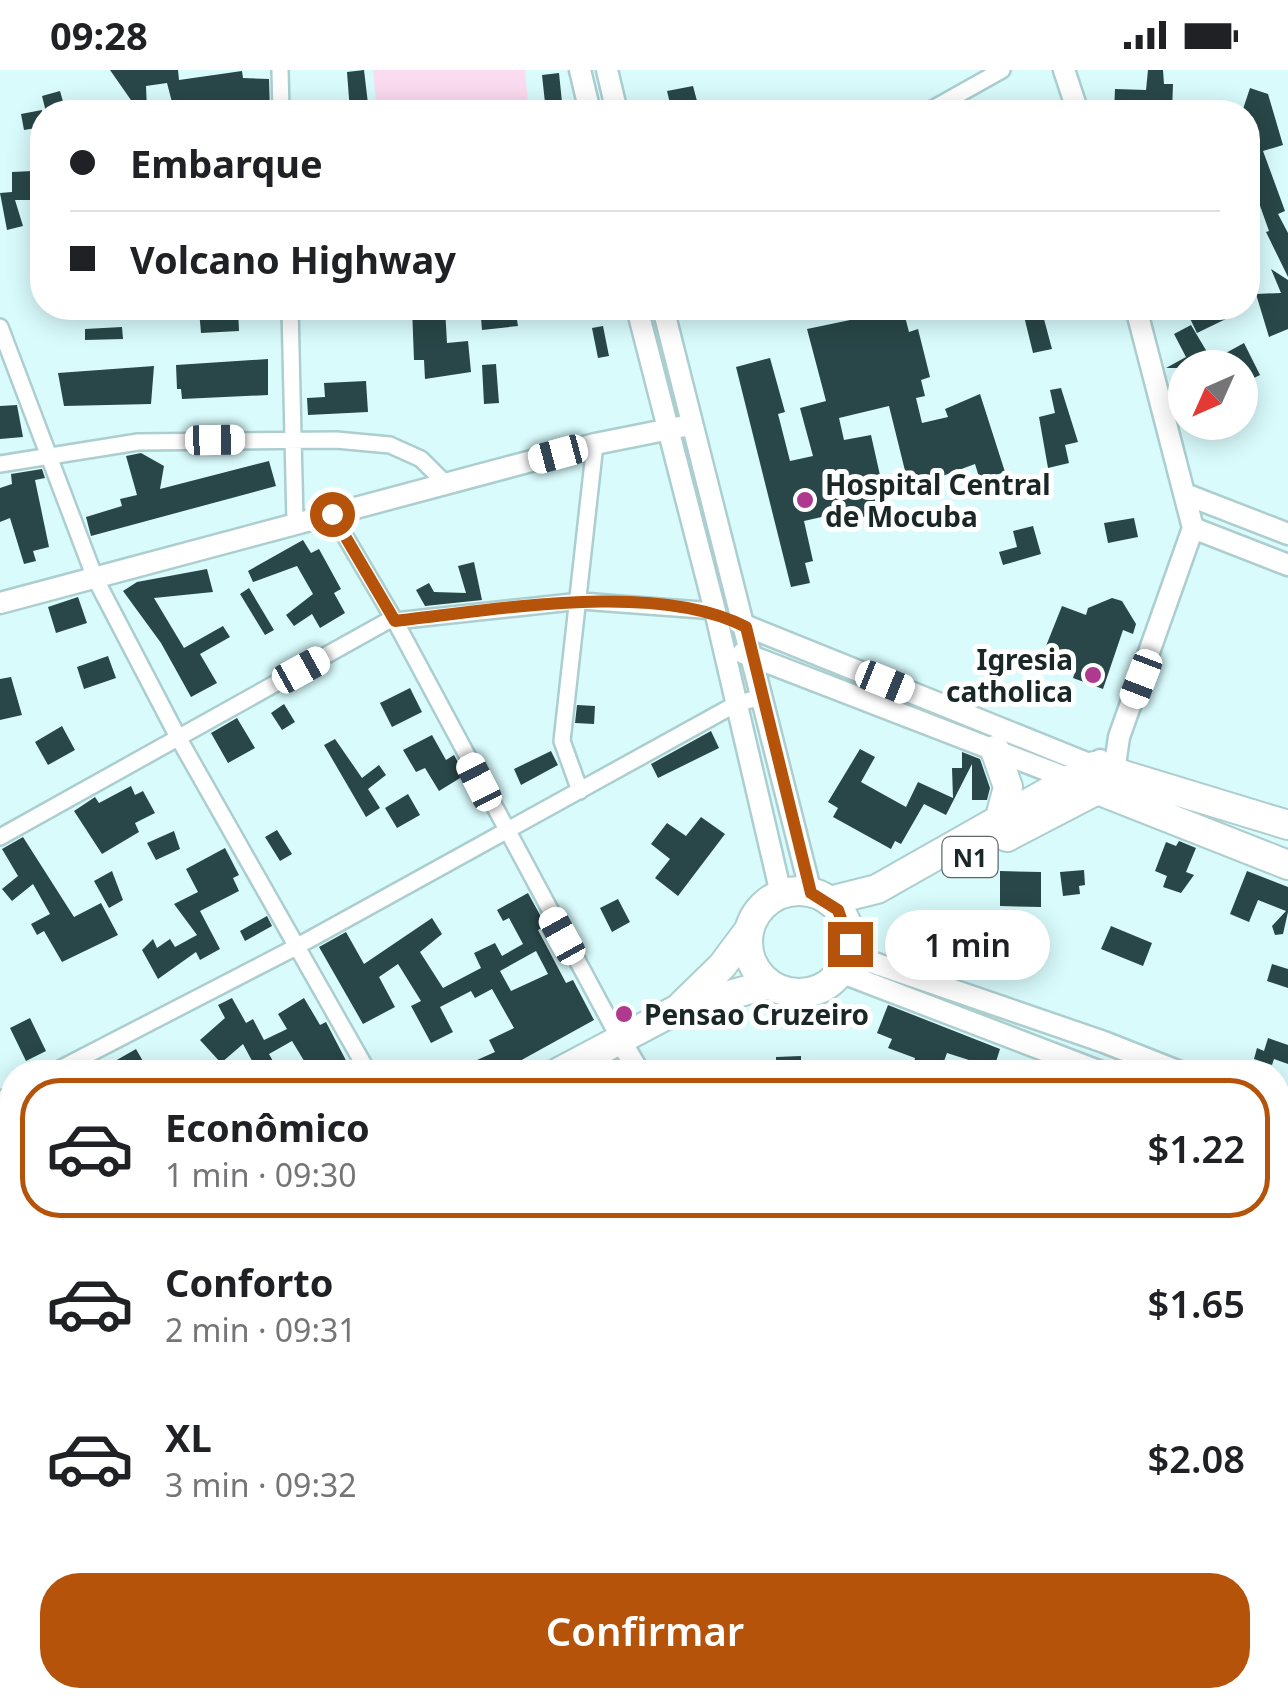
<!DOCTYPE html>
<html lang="pt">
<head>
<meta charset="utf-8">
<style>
	body { margin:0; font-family:"Noto Sans",sans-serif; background:#f2f2f2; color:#202124; height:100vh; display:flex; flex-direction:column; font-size:38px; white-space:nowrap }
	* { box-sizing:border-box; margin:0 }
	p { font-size:32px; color:#757577 }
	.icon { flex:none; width:55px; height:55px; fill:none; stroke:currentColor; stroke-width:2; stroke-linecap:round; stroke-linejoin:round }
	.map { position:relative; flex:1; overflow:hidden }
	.panel { position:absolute; left:0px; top:990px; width:1290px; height:648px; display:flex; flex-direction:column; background:#fff; border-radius:40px 40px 0 0; box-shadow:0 5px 25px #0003 }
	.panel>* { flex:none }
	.top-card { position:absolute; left:30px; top:30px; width:1230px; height:220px; border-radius:40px; box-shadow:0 5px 25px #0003; display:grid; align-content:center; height:220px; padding:0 40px; background:#fff }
	.needle { width:65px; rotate:225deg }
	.tools { position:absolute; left:1168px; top:280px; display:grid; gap:20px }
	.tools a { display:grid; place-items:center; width:90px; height:90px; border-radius:50%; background:#fff; box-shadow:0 5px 25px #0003; font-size:50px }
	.end { position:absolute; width:45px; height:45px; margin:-22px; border:12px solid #b45309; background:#fff; box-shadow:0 0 0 5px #fff }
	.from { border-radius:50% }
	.bubble { position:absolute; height:70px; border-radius:35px; background:#fff; box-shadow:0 5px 25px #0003; font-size:32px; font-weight:600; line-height:70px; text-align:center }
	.car { position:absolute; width:30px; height:60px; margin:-30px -15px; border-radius:12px; box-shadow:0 0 8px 2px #0007; background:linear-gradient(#fff 24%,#345 0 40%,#fff 0 76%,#345 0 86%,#fff 0) }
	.top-card b { display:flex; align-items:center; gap:35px; height:95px; font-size:38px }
	.top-card b+b { border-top:2px solid #e0e0e0 }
	.top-card i { width:25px; height:25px; background:#202124 }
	ul { padding:18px 0 0; list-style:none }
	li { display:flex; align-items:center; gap:30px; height:140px; margin:0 20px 15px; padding:0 20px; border:5px solid transparent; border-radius:40px }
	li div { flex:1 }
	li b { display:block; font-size:38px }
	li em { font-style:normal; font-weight:600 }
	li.on { border-color:#b45309 }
	li>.icon { width:90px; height:90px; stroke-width:1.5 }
	.cta { display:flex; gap:20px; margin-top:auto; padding:20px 40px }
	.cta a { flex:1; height:115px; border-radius:40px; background:#b45309; color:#fff; font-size:40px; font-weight:600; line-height:115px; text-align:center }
	.status { display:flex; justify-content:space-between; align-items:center; height:70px; padding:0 50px; background:#fff; direction:ltr }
	.status svg { height:28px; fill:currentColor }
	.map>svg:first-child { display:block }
	.green { fill:#fbdbef }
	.building { fill:#294748; fill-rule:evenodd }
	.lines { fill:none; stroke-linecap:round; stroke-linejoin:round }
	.street-casing { stroke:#accecf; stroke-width:20 }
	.secondary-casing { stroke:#accecf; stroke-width:25 }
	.highway-casing { stroke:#accecf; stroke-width:32 }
	.path { stroke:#708787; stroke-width:2.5; stroke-dasharray:10 5; stroke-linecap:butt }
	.street { stroke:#fff; stroke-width:15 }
	.secondary { stroke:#fff; stroke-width:20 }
	.highway { stroke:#fff; stroke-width:28 }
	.route { stroke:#b45309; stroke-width:12 }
	.poi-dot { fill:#af398f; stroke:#fff; stroke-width:4 }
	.labels { text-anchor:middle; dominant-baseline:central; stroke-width:10; stroke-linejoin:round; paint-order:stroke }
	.shield { fill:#fff; stroke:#5f6868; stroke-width:2.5 }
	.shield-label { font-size:25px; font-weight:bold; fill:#1a2727 }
	.poi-label { font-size:28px; font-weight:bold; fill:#1a2727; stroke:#fff; text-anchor:start }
</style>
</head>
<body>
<div class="status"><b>09:28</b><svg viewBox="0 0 49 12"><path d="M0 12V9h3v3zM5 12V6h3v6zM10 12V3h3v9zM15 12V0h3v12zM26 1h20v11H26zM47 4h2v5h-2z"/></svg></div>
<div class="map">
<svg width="1288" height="1637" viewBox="0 0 1288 1637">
	<rect width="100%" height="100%" fill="#d9fbfc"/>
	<path class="green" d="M373 0H525L529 42H377Z"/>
	<path class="building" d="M110 0H178L179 10 242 1 243 8 269 9 270 42H215L214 30 174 40 167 13 146 16 147 40 134 41 133 33Z
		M364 0 369 42H350L347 2Z
		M1148 0H1163L1164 14H1173L1172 42H1114L1115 19 1146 20Z
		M559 3 563 42H546L542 5Z
		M693 16 700 42H672L667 21Z
		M1250 18 1268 24 1283 75 1263 81 1285 141 1278 144 1288 163V207L1266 162 1269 161 1248 102V42H1242Z
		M60 21 66 42H46L42 26Z
		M42 40V57L24 60 21 44Z
		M33 101V130H15L23 156 7 160 0 123 12 122V102Z
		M1271 199 1288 210V259L1269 267 1256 224 1281 223Z
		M215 238H238L239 261 201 263 199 240Z
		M412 238H445L447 273 468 271 471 302 425 309 424 290H414Z
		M1022 238H1041L1052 279 1033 283Z
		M1185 238H1225L1230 247 1197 263Z
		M903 239 909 262 918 259 930 307 921 310 925 326 916 328 922 353 948 347 945 339 980 324 1005 402 980 410 975 394 937 408 939 418 911 425 889 336 839 348 844 370 871 365 888 441 850 450 848 441 804 451 813 491 805 493 810 513 791 517 736 297 770 288 785 342 778 344 790 391 813 386 800 338 826 331 807 259Z
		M516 244 518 256 482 260 481 248Z
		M1191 255 1213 292 1203 298H1166L1186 287 1174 264Z
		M603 256 609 286 598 288 592 258Z
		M122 257 123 269 85 270V259Z
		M1244 273 1260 305 1240 315V298H1232L1224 284Z
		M268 289V325L182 329 181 319H177L176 295Z
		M496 294 499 333 484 334 482 295Z
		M154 296 151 334 64 336 58 303Z
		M366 311 368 342 308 345 307 328 325 327 324 313Z
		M1061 318 1078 372 1065 375 1069 393 1048 398 1039 347 1055 343 1050 320Z
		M17 335 23 367 0 369V336Z
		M141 383 164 396 160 419 269 391 276 416 91 466 86 447 122 436 120 429 137 425 126 386Z
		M42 399 45 408 35 410 49 477 33 481 36 491 24 494 10 448 0 452V418L12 414 11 404Z
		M1134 448 1138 467 1108 473 1104 453Z
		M1033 456 1041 484 1003 495 999 482 1017 477 1013 461Z
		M303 470 311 483 319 479 341 519 334 523 345 543 320 558 312 544 294 556 286 545 313 524 297 496 253 512 248 501Z
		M474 492 482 530 425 536 416 520 429 513 434 522 466 523 458 496Z
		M207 499 213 522 154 528 184 578 223 556 230 567 200 584 217 613 191 627 161 573 123 521 137 512Z
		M249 518 274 560 265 565 240 524Z
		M78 527 87 553 56 563 48 537Z
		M1112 528 1122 531 1136 554 1133 564 1123 560 1103 619 1073 608 1076 599 1042 586 1062 536 1086 545 1088 538Z
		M108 586 116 608 84 619 77 597Z
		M11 607 22 645 0 650V609Z
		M410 618 422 642 392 657 380 633Z
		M284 634 295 652 282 660 271 643Z
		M577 635 595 636 594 654 575 653Z
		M237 648 255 678 228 693 211 663Z
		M62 656 75 680 48 695 35 672Z
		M711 661 719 678 658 708 651 694Z
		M432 665 446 690 454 685 465 705 439 721 425 698 416 702 403 680Z
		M335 669 362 708 379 695 386 705 368 719 380 738 366 747 324 675Z
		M860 679 875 687 861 712 906 737 918 712 953 728 952 698H962V682L980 689 990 718 987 730H972V694L946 745 924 734 901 774 895 771 891 779 833 747 838 738 828 732Z
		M551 681 558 695 521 715 514 699Z
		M131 716 135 725 143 721 155 743 135 753 139 762 102 784 74 741 95 727 99 733Z
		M408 724 420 745 397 758 385 738Z
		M701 747 725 764 678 826 655 808 670 789 651 774 667 753 686 766Z
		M277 760 292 784 280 791 265 767Z
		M174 761 180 779 156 790 147 773Z
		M23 767 74 847 101 833 118 865 62 892 44 861 37 865 31 854 50 844 33 814 12 831 2 819 18 806 2 779Z
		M1179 771 1196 778 1186 802 1194 805 1181 823 1163 817 1167 806 1155 801 1166 772 1176 776Z
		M225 778 239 805 233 808 239 821 200 841 220 879 200 890 196 882 158 909 142 880 153 869 157 878 170 869 175 877 197 865 174 834 198 822 186 799Z
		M1084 800 1085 815 1079 816 1080 824 1063 826 1060 802Z
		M112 801 123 830 109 838 94 811Z
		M1000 801 1041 802V837L1000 836Z
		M1247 801 1288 817V842L1283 864 1275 865 1272 856 1286 841 1258 830 1249 852 1230 844Z
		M528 823 546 856 538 860 566 913 573 910 594 950 500 1002H450L495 982 489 970 514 958 492 919 475 928 471 921 440 937 453 962 431 973 411 936 421 931 398 894 379 907 395 937 363 954 319 877 346 862 364 894 432 848 442 864 420 882 443 918 481 898 474 883 495 873 502 886 523 874 509 848 503 851 497 840ZM536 881 548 904 511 921 500 901Z
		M618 829 630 852 612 862 600 838Z
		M267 846 272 856 245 871 240 861Z
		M1111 856 1152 873 1143 896 1101 879Z
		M969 868 1021 887 1016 907 961 889Z
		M1272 894 1288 899V918L1267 911Z
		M232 928 246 953 253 949 264 970 287 959 278 944 304 928 320 955 326 952 352 1002H290L306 994 292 971 269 984 279 1002H258L243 974 221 993 200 970 225 948 218 935Z
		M888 935 1000 979 994 998 947 983 940 1002H912L915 988 888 978 892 969 877 963Z
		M30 948 46 981 26 991 10 958Z
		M1268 968 1288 975V994L1274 989 1272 995 1254 989 1257 978 1264 981Z
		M136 979 144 993 122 1002 115 991Z
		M801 986V1002H776V987Z
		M6 1625H41L47 1637H12Z
		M89 1625H213L216 1628 248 1625 224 1637H199L192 1626 177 1637H75Z
		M261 1625H283L290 1637H233Z
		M485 1625H517L523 1632 516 1637H484L478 1630Z
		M564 1625H622L628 1637H552Z
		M880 1625H920L921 1628 883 1637Z"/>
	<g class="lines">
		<defs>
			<path id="street" d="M280 0 281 42
				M886 42H896
				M927 42 1002 0
				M290 238 295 452
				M0 257 95 508 179 669 368 1002
				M0 394 138 372 336 370 390 375 421 389 446 414
				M332 444 395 551 620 970
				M395 551 581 531 715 541
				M580 721 562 671 595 374
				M0 767 393 548
				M54 1002 294 878 736 634 761 627
				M0 1030 12 1024
				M0 1114 12 1135
				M1278 1364 1288 1362
				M0 1578 12 1571
				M707 1625 714 1637
				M988 1625 992 1637
				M1069 1625 1089 1637
				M533 1637 549 1625
				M943 1637 970 1625"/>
			<path id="secondary" d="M580 0 590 42
				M607 0 617 42
				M1064 0 1078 42
				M637 238 715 541 781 824
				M663 238 811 823
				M1185 424 1288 464
				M1193 458 1288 495
				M0 533 595 374 690 355
				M739 553 1094 696 1100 690
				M743 583 1072 710
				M1114 702 1119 667 1193 458 1136 238
				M848 884 1104 972 1180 1002
				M840 902 1101 1002
				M620 970 639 1002
				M1278 1042 1288 1047
				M1278 1071 1288 1075
				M1278 1518 1288 1524"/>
			<path id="highway" d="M995 680 1008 717 999 751
				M1085 715 1288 795
				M1007 767 1099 719 1114 702
				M748 872a51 51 0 1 1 102 0a51 51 0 1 1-102 0Z
				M829 831 877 819 1094 696 1288 755
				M681 936 722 896 749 860
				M559 1002 676 940 769 914
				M0 1308 12 1301"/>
		</defs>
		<use href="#street" class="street-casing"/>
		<use href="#secondary" class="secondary-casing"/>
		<use href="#highway" class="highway-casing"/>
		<path class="path" d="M1213 1625 1227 1637
			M1250 1637 1284 1625 1288 1618"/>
		<use href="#street" class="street"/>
		<use href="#secondary" class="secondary"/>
		<use href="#highway" class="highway"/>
	</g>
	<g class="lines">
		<path class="route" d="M332 444 395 551C494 540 656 510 746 557L811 823 838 840 850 874"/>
	</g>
	<g class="poi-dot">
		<circle cx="805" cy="430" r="10"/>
		<circle cx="1093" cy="605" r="10"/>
		<circle cx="624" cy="944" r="10"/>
	</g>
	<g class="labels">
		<rect class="shield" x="942.5" y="767" width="55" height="40" rx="8"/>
		<g class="shield-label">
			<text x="970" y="787">N1</text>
		</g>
		<g class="poi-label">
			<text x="825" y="414">Hospital Central<tspan x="825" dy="32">de Mocuba</tspan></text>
			<text x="1073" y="589" text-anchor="end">Igresia<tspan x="1073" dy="32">catholica</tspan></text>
			<text x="644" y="944">Pensao Cruzeiro</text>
		</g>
	</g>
</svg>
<div class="tools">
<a><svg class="needle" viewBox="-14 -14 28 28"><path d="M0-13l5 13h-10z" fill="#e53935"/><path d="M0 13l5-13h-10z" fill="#757577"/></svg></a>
</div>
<i class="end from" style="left:332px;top:444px"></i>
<i class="end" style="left:850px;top:874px"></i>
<div class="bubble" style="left:885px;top:840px;width:165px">1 min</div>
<i class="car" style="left:215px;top:370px;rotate:89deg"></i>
<i class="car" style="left:558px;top:384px;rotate:255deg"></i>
<i class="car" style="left:301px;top:600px;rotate:61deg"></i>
<i class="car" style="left:1141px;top:609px;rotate:201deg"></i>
<i class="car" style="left:885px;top:612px;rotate:112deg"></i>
<i class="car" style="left:479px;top:712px;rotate:333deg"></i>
<i class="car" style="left:562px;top:866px;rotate:331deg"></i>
<div class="top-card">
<b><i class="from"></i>Embarque</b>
<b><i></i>Volcano Highway</b>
</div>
<section class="panel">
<ul>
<li class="on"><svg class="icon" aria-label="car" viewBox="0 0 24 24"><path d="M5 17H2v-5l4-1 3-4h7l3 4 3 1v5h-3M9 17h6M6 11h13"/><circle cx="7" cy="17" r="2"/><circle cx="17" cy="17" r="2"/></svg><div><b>Econômico</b><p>1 min · 09:30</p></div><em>$1.22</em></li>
<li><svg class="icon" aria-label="car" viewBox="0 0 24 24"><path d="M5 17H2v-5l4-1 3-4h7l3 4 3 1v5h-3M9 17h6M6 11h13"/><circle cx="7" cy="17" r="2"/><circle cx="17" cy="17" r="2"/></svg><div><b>Conforto</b><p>2 min · 09:31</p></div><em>$1.65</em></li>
<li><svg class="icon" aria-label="car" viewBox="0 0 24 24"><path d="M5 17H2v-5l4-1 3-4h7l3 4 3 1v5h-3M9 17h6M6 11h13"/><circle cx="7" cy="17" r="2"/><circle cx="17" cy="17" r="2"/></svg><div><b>XL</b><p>3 min · 09:32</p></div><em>$2.08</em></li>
</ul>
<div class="cta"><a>Confirmar</a></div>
</section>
</div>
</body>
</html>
